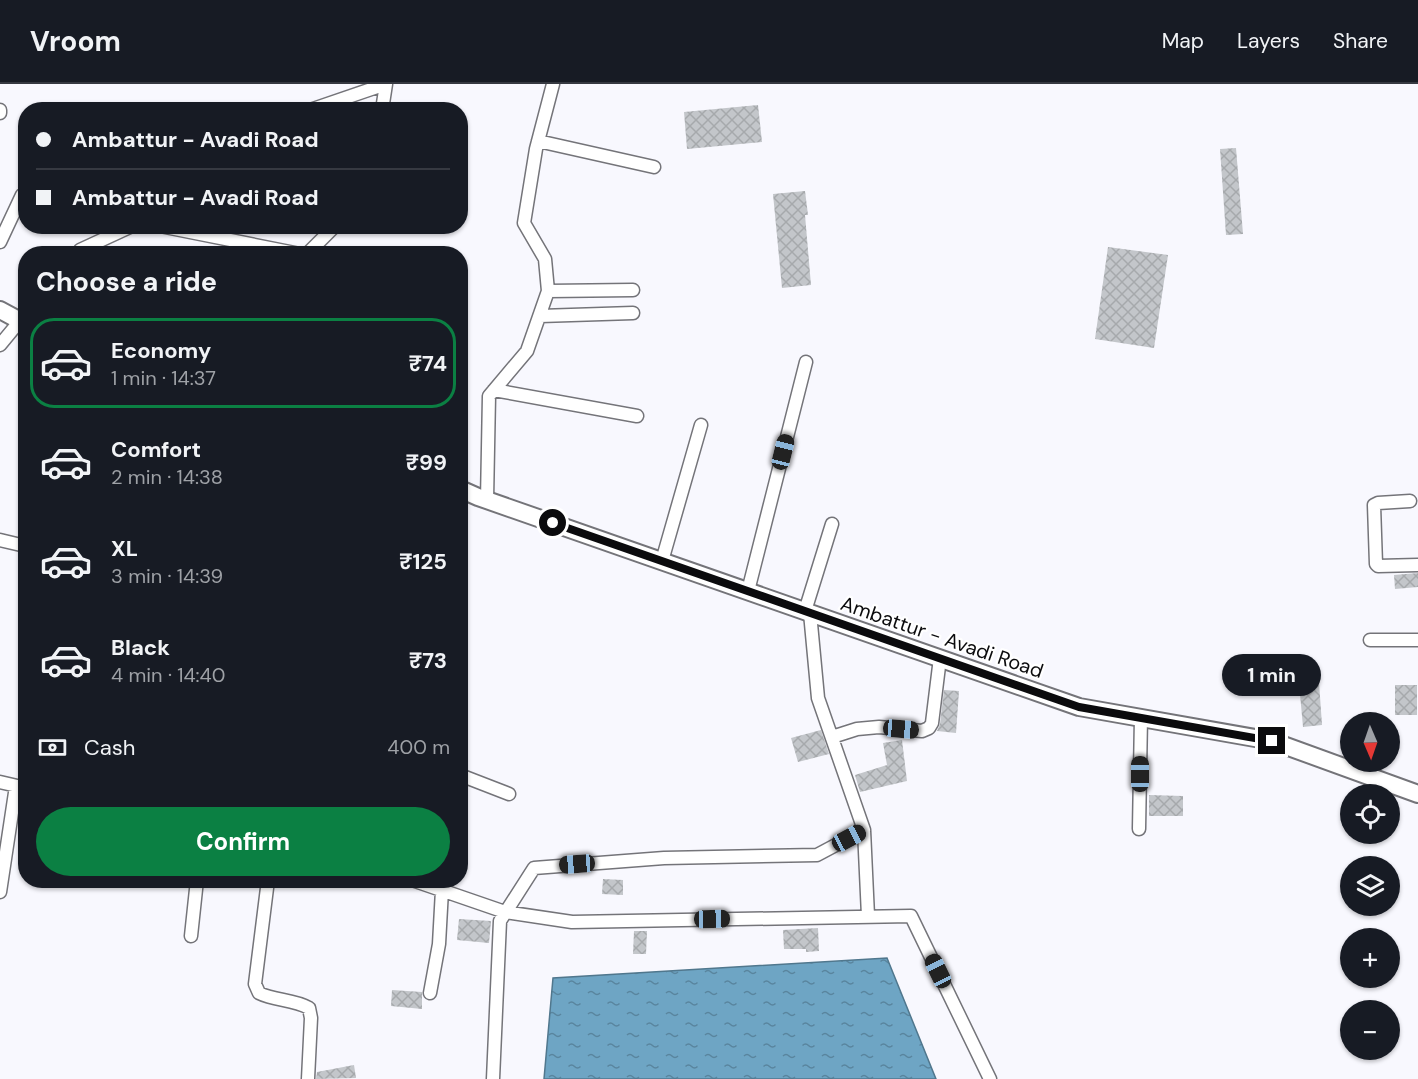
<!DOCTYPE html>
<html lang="en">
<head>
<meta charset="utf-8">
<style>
	body { margin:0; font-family:"DM Sans",sans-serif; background:#242831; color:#f1f3f6; height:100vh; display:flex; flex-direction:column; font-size:22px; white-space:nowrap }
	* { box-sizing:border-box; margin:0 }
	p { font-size:20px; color:#9ea1a6 }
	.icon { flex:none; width:33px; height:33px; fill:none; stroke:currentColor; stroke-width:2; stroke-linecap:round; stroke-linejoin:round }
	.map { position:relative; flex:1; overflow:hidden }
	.side { position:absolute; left:18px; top:162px; width:450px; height:642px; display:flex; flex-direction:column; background:#171b24; border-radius:24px; box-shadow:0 2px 4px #0004 }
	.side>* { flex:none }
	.guide { position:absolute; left:18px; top:18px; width:450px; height:132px; border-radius:24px; box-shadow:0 2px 4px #0004; display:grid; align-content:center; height:132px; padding:0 18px; background:#171b24 }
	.needle { width:39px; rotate:178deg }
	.fabs { position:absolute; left:1340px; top:628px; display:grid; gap:12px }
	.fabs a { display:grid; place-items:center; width:60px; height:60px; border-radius:50%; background:#171b24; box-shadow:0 2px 4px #0004; font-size:30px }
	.end { position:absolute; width:27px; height:27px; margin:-14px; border:8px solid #0b0b0d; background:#fff; box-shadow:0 0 0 3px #fff }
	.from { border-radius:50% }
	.bubble { position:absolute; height:42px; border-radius:21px; background:#171b24; box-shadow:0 2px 4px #0004; font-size:20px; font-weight:700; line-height:42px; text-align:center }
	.car { position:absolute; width:18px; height:36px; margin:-18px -9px; border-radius:8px; box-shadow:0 0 4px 2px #0007; background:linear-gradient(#222 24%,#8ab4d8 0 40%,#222 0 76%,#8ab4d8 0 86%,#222 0) }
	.guide b { display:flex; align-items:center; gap:21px; height:57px; font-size:22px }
	.guide b+b { border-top:2px solid #363941 }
	.guide i { width:15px; height:15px; background:#f1f3f6 }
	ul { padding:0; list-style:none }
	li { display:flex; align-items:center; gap:18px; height:90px; margin:0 12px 9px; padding:0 6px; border:3px solid transparent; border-radius:24px }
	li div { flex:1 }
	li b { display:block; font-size:22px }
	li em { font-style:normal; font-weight:700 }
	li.active { border-color:#0b8043 }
	li>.icon { width:54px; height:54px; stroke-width:1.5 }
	h2 { padding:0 18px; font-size:27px; line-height:72px }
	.pay { display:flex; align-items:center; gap:15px; height:66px; padding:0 18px; font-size:22px }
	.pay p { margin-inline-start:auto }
	.primary-button { display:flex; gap:12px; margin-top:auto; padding:12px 18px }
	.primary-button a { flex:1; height:69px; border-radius:36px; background:#0b8043; color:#fff; font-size:24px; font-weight:700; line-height:69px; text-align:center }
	header { display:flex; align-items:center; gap:36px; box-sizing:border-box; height:84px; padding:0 30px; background:#171b24; border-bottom:2px solid #363941 }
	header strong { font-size:28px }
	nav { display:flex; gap:33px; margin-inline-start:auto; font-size:21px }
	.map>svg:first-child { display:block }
	.water { fill:url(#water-ripples); stroke:#50778d; stroke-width:1.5 }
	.building { fill:url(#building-cross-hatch) }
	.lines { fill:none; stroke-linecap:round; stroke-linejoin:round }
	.street-casing { stroke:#747479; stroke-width:15 }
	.secondary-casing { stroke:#747479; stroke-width:20 }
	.street { stroke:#fff; stroke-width:12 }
	.secondary { stroke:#fff; stroke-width:16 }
	.route { stroke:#0b0b0d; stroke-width:8 }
	.labels { text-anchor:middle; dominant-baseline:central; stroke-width:4.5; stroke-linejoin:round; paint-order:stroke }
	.street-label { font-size:20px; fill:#0b0b0d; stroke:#fff }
</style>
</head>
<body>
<header>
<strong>Vroom</strong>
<nav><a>Map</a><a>Layers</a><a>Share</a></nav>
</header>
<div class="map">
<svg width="1418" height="995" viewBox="0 0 1418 995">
	<defs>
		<pattern id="water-ripples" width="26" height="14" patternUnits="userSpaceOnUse" patternTransform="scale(1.5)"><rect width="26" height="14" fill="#6ea5c4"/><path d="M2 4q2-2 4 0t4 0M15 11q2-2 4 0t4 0" fill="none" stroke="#59859e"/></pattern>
		<pattern id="building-cross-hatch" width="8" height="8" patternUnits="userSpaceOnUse" patternTransform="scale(1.5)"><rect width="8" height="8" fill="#c3c6ca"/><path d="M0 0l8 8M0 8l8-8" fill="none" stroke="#a6a9ac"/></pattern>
	</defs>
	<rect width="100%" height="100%" fill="#f8f8fe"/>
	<path class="water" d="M887 874 936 995H544L553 894Z"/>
	<path class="building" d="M758 21 762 58 687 65 684 28Z
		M1236 64 1243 150 1226 151 1220 65Z
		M805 107 808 131H805L811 201 782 204 773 110Z
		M1108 163 1168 171 1154 264 1095 255Z
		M1418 489V503L1395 505 1394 491Z
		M1319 598 1322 641 1303 643 1299 599Z
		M1395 601H1417V631H1395Z
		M944 606 959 607 956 649 937 647 940 640Z
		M821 646 829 670 798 678 791 654Z
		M902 656 907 697 860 708 855 691 887 681 883 659Z
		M1149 711 1183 712V732H1149Z
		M603 795 623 796V811L602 810Z
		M459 835 491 837 489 859 457 856Z
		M818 844 819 867 806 868V865H784L783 846Z
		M634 847H647L646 870H633Z
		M392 906 422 908V925L391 922Z
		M354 981 356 994 316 995 317 988Z"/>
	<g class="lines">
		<defs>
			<path id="street" d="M0 26V29
				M310 26 386 0
				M382 26 386 0
				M538 57 654 83
				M160 142 300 170
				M0 158 22 111
				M78 170 80 166 132 142
				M307 170 335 142
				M548 207 633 206
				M540 232 633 229
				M0 261 19 238
				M494 306 637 332
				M487 416 489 312 527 267 548 207 545 175 524 139 536 65 553 0
				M1410 417 1378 419 1374 421 1376 480 1378 482 1418 481
				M0 456 21 461
				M662 477 701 341
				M748 507 806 278
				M805 527 832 440
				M1370 556H1418
				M832 653 857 645 879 643 922 647 929 644 932 639 940 574
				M460 691 509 710
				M0 698 26 704
				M1139 745 1141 633
				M864 746 868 832
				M268 796 255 900 259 909C275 917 293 915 309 924L311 934 308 995
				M412 796 505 828 572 838 911 832 990 995
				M0 808 16 702
				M191 852 197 796
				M430 909 439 860 442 806
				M493 995 500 837 534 784 664 774 817 771 864 746 818 614 810 529"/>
			<path id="secondary" d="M0 226 26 240
				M460 405 478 413 1079 623 1272 657 1418 710"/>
		</defs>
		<use href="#street" class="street-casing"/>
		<use href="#secondary" class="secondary-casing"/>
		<use href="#street" class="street"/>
		<use href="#secondary" class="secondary"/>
	</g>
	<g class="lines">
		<path class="route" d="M553 439 1079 623 1272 657"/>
	</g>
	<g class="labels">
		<g class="street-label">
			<text transform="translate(942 553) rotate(19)">Ambattur - Avadi Road</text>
		</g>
	</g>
</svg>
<div class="fabs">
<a><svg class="needle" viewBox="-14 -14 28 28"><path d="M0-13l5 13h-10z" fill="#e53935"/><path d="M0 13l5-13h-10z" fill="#9ea1a6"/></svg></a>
<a><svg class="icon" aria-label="locate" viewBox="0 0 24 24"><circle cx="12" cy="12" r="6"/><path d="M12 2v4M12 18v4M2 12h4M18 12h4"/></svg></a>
<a><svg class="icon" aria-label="layers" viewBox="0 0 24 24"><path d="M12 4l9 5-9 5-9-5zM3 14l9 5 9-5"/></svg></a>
<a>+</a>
<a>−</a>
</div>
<i class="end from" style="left:553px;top:439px"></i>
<i class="end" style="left:1272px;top:657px"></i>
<div class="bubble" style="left:1222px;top:570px;width:99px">1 min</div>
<i class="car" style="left:783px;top:368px;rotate:14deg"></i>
<i class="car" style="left:901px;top:645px;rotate:95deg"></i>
<i class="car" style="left:1140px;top:690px;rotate:0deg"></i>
<i class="car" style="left:849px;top:754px;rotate:62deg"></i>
<i class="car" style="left:577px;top:780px;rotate:266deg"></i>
<i class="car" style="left:712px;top:835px;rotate:89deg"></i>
<i class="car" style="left:938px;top:887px;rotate:334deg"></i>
<div class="guide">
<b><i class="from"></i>Ambattur - Avadi Road</b>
<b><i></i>Ambattur - Avadi Road</b>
</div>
<section class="side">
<h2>Choose a ride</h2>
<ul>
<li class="active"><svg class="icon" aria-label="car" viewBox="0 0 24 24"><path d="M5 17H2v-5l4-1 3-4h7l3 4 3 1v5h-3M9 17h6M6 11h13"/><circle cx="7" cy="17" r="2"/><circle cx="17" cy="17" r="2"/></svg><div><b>Economy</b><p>1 min · 14:37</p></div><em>₹74</em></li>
<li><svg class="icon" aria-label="car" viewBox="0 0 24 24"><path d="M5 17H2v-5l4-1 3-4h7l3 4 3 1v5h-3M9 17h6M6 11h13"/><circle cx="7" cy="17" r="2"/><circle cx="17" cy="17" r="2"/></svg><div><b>Comfort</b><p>2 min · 14:38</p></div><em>₹99</em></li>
<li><svg class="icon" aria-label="car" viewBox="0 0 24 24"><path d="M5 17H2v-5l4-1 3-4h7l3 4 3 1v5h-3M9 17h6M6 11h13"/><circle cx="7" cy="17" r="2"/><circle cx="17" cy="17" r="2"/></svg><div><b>XL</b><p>3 min · 14:39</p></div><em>₹125</em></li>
<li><svg class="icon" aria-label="car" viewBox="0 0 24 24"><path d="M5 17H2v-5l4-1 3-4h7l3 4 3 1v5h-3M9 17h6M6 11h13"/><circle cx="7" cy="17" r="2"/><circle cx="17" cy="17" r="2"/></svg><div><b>Black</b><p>4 min · 14:40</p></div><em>₹73</em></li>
</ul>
<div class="pay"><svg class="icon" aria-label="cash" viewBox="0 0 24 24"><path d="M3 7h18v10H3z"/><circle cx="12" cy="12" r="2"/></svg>Cash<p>400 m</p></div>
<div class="primary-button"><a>Confirm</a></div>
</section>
</div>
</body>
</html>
